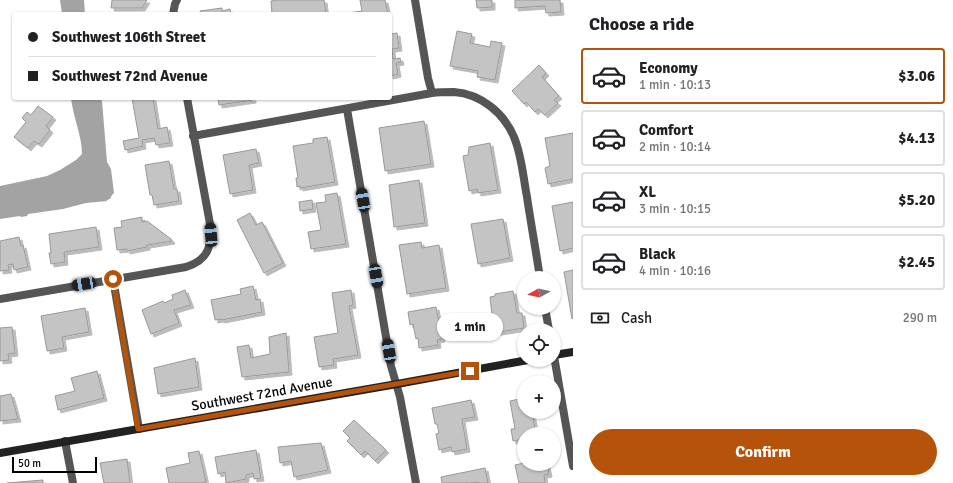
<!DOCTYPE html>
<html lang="en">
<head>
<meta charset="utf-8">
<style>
	body { margin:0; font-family:Signika,sans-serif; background:#f2f2f2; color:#202124; height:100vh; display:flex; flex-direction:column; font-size:15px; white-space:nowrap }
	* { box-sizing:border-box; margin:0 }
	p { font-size:13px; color:#757577 }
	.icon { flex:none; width:22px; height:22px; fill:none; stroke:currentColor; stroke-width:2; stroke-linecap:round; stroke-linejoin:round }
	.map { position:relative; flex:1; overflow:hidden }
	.sheet { display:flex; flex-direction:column; background:#fff; width:380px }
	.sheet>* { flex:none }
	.banner { position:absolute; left:12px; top:12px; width:380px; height:88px; border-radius:4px; box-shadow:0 1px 3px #0004; display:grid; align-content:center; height:88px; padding:0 16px; background:#fff }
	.needle { width:26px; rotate:262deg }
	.fabs { position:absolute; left:517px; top:271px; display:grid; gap:8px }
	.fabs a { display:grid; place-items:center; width:44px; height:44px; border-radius:50%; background:#fff; box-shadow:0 1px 3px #0004; font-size:20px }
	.scale { position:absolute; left:12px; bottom:10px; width:85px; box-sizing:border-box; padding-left:4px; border:2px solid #000; border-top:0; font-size:11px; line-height:14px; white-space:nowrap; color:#000; -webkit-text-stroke:3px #fff; paint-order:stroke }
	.end { position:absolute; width:18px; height:18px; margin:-9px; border:5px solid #b45309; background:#fff; box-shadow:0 0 0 2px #fff }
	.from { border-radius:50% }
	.bubble { position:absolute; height:28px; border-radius:14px; background:#fff; box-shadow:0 1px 3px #0004; font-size:13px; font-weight:800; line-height:28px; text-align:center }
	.car { position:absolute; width:12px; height:24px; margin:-12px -6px; border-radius:5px; box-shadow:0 0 3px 1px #0007; background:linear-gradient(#222 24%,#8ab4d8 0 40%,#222 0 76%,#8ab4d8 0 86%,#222 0) }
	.banner b { display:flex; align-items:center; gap:14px; height:38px; font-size:15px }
	.banner b+b { border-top:1px solid #e0e0e0 }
	.banner i { width:10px; height:10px; background:#202124 }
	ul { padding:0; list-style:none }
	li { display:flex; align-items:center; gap:12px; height:56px; margin:0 8px 6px; padding:0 8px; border:2px solid #e0e0e0; border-radius:4px }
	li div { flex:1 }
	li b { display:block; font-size:15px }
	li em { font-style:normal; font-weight:800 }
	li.active { border-color:#b45309 }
	li>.icon { width:36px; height:36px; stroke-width:1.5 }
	h2 { padding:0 16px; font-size:18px; line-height:48px }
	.pay { display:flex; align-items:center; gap:10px; height:44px; padding:0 16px; font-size:15px }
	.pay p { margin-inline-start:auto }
	.primary-button { display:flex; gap:8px; margin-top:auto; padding:8px 16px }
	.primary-button a { flex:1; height:46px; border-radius:24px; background:#b45309; color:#fff; font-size:16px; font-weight:800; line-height:46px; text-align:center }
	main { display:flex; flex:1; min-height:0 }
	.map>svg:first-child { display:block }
	.water { fill:#a3a3a3 }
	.building { fill:#c4c4c4; stroke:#999; filter:url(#shadow) }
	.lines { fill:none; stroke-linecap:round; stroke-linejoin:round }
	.street { stroke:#555; stroke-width:8 }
	.secondary { stroke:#222; stroke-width:8 }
	.route { stroke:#b45309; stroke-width:5 }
	.labels { text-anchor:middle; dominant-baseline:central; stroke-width:3; stroke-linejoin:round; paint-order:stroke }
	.street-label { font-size:14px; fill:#000; stroke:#fff }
</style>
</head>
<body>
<main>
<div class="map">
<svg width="573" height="483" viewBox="0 0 573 483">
	<defs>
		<filter id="shadow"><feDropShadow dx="3" dy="3" stdDeviation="0" flood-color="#0004"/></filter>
	</defs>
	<rect width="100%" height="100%" fill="#fff"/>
	<path class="water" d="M60 0H84L85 14H62Z
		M71 98H99L102 101 107 162 111 169 114 193 112 195 110 199 107 200V201L86 203 63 209 28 214 27 216 21 217 20 216 0 219V186L47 176 60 170 76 160 82 154C82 136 73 117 71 98Z"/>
	<path class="building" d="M112 0H147L142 8H111Z
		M277 0H324L326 14H272L271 1Z
		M360 0H385L388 14H347V13L362 11Z
		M476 0H492V7L477 8Z
		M515 0H560L561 12 546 13 545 6 515 8Z
		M222 8V11L230 9 231 14H201L200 11Z
		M457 31 472 34 470 43 490 47 491 41 502 43 495 80 477 77 478 71 450 66Z
		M397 33 399 48 392 49 393 59 400 58 401 62 396 63 398 74 390 76V34Z
		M539 65 546 73 542 77 559 96 554 100 558 103 545 115 538 109 535 112 526 102 524 104 512 91Z
		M132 98H153L158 129 167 127 170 143 156 145 154 138 142 140 143 146 125 150 123 141 139 138Z
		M218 98H253V100L219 105Z
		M38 106 53 117 46 126 50 130 39 144 34 141 28 148 14 137 26 122 22 118 27 112 31 115Z
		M424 121 431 164 385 171 379 128Z
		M573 133V179L548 184 545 168 550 166 545 138Z
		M327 137 335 182 300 188V186L297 187 296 178H298L293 146 313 143V139Z
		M490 143 498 190 478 193 477 189 469 191 463 156 468 155 469 147Z
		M256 149 259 163 249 165 253 190 230 194 223 155Z
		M169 161 174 189H177L179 201 154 205 152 195H150L145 165Z
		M419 180 425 223 394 227 389 185Z
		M337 193 346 244 311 249 308 232 321 230 316 203 326 202 325 195Z
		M312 200 313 209 300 211 299 202Z
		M573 202V248L560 251 552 206Z
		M250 213 256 225 262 222 283 263 264 273 237 220Z
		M142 217V222L147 221 171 239 172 241 147 245V247L127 251V249L117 250 114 228 122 227 121 221Z
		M503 219 510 258 478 264 471 224Z
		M96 227 99 247 64 252 65 262 51 264 49 253H51L49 234Z
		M19 237 21 246 23 245 28 267 14 270 13 264 8 265 9 270 0 271V241Z
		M421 242 422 248 439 245 446 288 407 294 399 245Z
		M573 270V318L572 319 564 272Z
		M253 286 256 300 260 299 262 312 222 320 221 319 215 320 211 300 241 294 240 289Z
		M185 290 191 305 174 310 179 323 151 334 142 310 163 301 164 303 173 299 172 295Z
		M351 290 353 305 349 306 358 355 333 359 334 365 319 367 314 337 338 333 332 293Z
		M513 291 517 313H522L524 328 486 334 483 317 492 315 490 297 495 296V294Z
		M436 307 442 339 437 340 438 345 419 348 418 338 416 339 413 324 410 325 408 312Z
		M85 308 89 332 62 337 64 348 47 351 41 316Z
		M12 327 15 353 8 354 9 360 0 361V328Z
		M286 333 289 372 242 377 237 347 249 345 251 358 270 354 269 337Z
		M195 358 199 387 158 394 154 368Z
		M97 371 104 398 58 410 55 396 75 391 71 378Z
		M11 394 18 419 0 421V396Z
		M524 398V412H532L536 434H524V439L513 441 511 429H515L510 401Z
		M471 400 475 417 462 419 467 449 452 452 451 447 439 450 436 434 439 433 437 424H435L432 408Z
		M354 420 386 450 375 461 365 451 361 455 347 441 350 438 343 431Z
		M321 443 328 470 294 477 291 461 280 463 278 447Z
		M256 450 261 478 254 479 253 473 246 475V479L226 483 225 472 218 474 215 457Z
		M199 451 206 482 202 483H169L166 468 190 463 188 453Z
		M127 459 130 483H104L100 463Z
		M524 463V464H547L549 474 544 475 545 483H519L515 465Z
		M485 468 488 483H478V482L470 483H442L441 477Z
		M43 480V483H7Z"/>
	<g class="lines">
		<path class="street" d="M415 0 428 78 432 93
			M173 14 175 4 177 0
			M347 109 391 366 400 397 416 483
			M193 136 432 93C439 92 446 92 454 92 481 94 504 113 514 137 522 156 523 177 527 197 531 224 536 251 540 278
			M113 279 139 429
			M0 299 186 267C208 260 212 247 210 224L187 98
			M545 308 549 330
			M554 356 573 466
			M65 441 73 483"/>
		<path class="secondary" d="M554 355 573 352
			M0 453 397 384 528 360"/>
	</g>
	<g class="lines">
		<path class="route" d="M113 279 138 429 470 371"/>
	</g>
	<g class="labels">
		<g class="street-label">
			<text transform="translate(262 394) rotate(-10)">Southwest 72nd Avenue</text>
		</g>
	</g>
</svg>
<div class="fabs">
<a><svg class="needle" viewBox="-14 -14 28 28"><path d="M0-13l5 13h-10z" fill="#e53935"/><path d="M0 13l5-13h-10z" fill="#757577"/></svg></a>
<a><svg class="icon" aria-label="locate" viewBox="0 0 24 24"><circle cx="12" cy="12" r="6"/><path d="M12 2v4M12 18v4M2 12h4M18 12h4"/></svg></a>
<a>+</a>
<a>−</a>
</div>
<div class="scale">50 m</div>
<i class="end from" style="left:113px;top:279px"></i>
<i class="end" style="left:470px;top:371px"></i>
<div class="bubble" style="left:437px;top:313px;width:66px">1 min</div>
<i class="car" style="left:363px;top:200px;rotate:350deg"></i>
<i class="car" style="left:211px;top:235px;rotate:355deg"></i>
<i class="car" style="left:376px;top:276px;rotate:170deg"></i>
<i class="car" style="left:84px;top:284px;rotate:260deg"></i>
<i class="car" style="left:389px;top:351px;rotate:350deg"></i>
<div class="banner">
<b><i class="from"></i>Southwest 106th Street</b>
<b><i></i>Southwest 72nd Avenue</b>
</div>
</div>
<section class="sheet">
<h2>Choose a ride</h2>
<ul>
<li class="active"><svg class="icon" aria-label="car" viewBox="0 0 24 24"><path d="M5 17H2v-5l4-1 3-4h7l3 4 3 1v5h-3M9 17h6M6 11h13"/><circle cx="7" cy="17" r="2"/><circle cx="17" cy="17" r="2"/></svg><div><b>Economy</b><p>1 min · 10:13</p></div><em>$3.06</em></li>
<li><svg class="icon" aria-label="car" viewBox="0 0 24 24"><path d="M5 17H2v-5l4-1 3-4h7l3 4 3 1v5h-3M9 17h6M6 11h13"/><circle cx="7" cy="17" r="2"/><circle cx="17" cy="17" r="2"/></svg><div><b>Comfort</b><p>2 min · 10:14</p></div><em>$4.13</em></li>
<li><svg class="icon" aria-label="car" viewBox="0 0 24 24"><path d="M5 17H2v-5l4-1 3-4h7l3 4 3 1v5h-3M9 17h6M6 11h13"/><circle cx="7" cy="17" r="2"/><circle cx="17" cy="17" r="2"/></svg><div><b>XL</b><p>3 min · 10:15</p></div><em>$5.20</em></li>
<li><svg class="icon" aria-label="car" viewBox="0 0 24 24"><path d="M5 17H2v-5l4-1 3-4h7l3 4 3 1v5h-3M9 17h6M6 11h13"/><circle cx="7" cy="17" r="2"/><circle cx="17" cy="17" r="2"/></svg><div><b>Black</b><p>4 min · 10:16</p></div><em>$2.45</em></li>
</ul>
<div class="pay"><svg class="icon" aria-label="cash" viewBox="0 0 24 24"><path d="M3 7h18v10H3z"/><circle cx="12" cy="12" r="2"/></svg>Cash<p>290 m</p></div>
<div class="primary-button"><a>Confirm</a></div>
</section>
</main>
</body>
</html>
